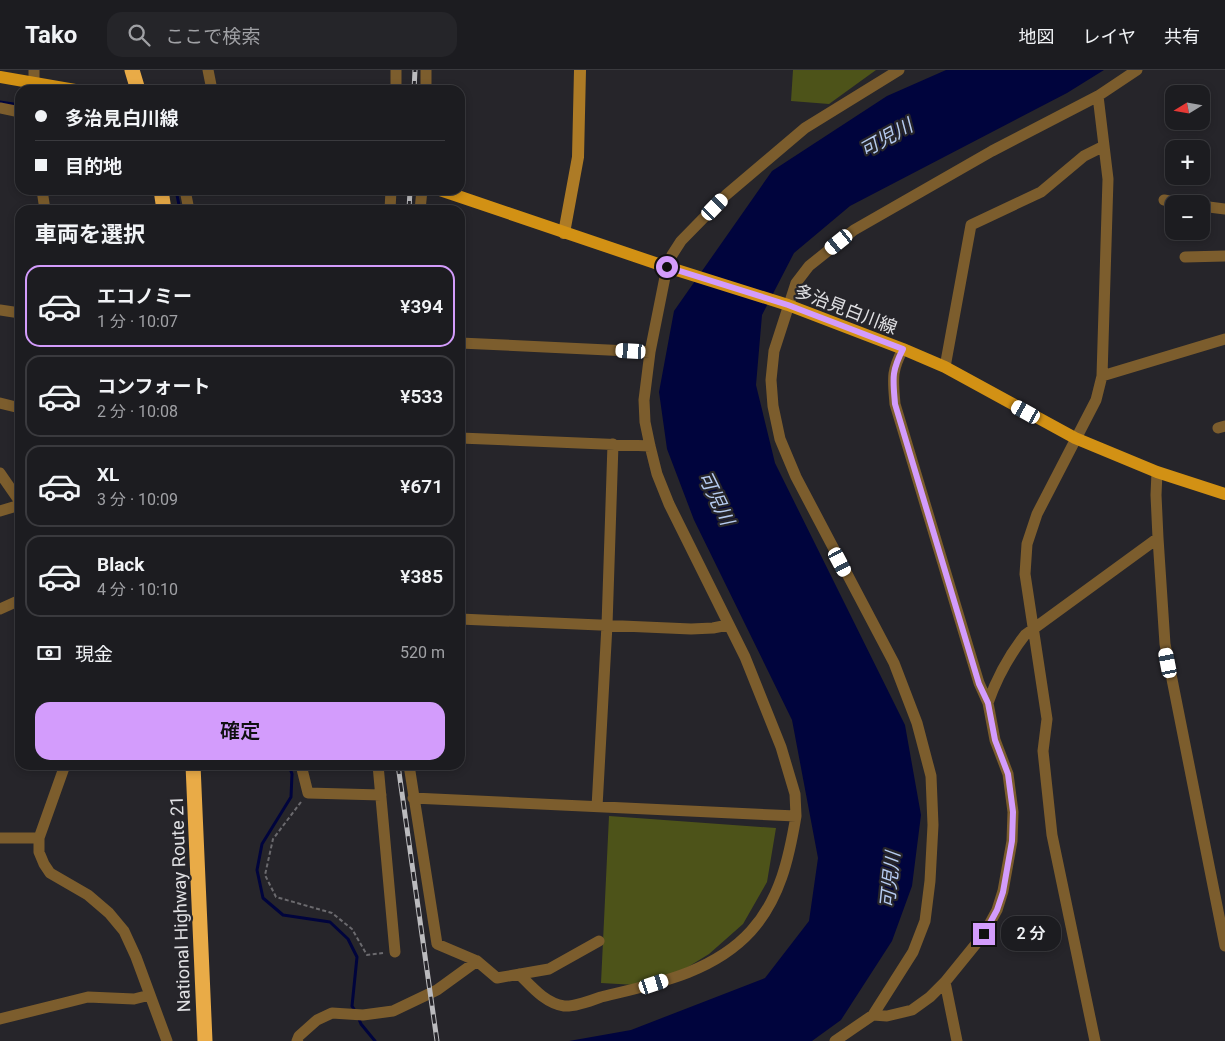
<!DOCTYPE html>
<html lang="ja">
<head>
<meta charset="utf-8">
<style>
	body { margin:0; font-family:Roboto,"Noto Sans JP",sans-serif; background:#252529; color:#f1f3f6; height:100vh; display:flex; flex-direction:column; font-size:19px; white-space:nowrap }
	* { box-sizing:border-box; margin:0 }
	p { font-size:16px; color:#a0a1a5 }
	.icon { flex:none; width:28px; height:28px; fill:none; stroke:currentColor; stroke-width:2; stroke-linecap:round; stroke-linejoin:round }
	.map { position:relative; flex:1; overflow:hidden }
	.side { position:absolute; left:15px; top:135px; width:450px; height:565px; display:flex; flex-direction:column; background:#1c1c20; border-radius:15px; box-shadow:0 2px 8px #0003,0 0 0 1px #3a3a3e }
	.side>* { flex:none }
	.guide { position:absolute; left:15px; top:15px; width:450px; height:110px; border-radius:15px; box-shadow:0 2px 8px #0003,0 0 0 1px #3a3a3e; display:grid; align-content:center; height:110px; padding:0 20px; background:#1c1c20 }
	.needle { width:32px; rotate:259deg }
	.buttons { position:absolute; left:1165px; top:15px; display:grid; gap:10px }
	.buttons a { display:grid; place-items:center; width:45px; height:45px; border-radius:10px; background:#1c1c20; box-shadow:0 2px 8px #0003,0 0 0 1px #3a3a3e; font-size:25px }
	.end { position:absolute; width:22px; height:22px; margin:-11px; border:6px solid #d39cfc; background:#111; box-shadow:0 0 0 2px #111 }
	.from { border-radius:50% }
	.bubble { position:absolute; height:35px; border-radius:15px; background:#1c1c20; box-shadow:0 2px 8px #0003,0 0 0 1px #3a3a3e; font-size:16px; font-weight:600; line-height:35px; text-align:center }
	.car { position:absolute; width:15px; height:30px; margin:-15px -8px; border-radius:6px; box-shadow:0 0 4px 1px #0007; background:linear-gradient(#fff 24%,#345 0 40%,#fff 0 76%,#345 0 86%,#fff 0) }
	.guide b { display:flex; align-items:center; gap:18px; height:48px; font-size:19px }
	.guide b+b { border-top:1px solid #3a3a3e }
	.guide i { width:12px; height:12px; background:#f1f3f6 }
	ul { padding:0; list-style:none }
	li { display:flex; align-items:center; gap:15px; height:82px; margin:0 10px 8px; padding:0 10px; border:2px solid #3a3a3e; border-radius:15px }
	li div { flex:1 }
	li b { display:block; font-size:19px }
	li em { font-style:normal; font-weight:600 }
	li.active { border-color:#d39cfc }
	li>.icon { width:45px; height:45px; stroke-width:1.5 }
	h2 { padding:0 20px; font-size:22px; line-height:60px }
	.pay { display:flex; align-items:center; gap:12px; height:55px; padding:0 20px; font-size:19px }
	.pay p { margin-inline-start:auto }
	.cta { display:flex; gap:10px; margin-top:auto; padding:10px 20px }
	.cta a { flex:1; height:58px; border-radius:15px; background:#d39cfc; color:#111; font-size:20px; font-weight:600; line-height:58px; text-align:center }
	header { display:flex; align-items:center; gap:30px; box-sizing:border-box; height:70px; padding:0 25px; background:#1c1c20; border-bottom:1px solid #3a3a3e }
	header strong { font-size:24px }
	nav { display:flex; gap:28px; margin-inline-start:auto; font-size:18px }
	.search { width:350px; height:45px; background:#252529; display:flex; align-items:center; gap:12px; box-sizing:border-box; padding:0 18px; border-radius:15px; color:#a0a1a5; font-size:19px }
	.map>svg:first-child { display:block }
	.green { fill:#4d5319 }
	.water { fill:#00043d }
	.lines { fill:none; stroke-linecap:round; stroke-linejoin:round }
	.stream { stroke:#00043d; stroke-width:3 }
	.path { stroke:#6b6a6e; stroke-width:2; stroke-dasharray:4 2.5; stroke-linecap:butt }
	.street { stroke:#7c5d2d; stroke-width:11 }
	.secondary { stroke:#ad7b26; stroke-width:12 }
	.primary { stroke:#d29114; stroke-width:12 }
	.highway { stroke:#e9ab47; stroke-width:15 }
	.rail-casing { stroke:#bbbbbe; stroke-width:5 }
	.rail { stroke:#26252a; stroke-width:3; stroke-dasharray:9; stroke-linecap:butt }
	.route { stroke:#d39cfc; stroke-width:6 }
	.labels { text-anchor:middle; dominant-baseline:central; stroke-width:4.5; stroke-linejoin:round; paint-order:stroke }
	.street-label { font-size:18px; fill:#e0e0e3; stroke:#26252a }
	.water-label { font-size:19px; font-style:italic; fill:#b6cbf0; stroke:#26252a }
</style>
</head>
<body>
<header>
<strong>Tako</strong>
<div class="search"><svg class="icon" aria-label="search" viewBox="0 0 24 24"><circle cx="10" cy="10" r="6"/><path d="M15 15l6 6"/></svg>ここで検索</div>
<nav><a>地図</a><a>レイヤ</a><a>共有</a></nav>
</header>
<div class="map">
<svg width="1225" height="971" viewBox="0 0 1225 971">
	<rect width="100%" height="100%" fill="#26252a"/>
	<path class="green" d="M793 0H876L829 34 791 31Z
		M609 746 776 758 767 812 743 854 709 884 683 900 636 915 601 913Z"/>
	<path class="water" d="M946 0H1104L1067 23 850 136 794 183 762 245 756 315 775 393 905 655 921 745 912 816 892 871 841 950 812 971H569L631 960 765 908 809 851 818 788 792 650 694 450 667 379 659 322 674 241 772 101 887 26Z"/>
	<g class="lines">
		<path class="stream" d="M0 32 20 35
			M176 120 180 140
			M289 695 292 704 291 727 262 774 257 800 263 828 283 845 330 852 348 869 357 887 352 936 355 941
			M358 947 361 954 375 971"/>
		<path class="path" d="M301 732 273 769 265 805 276 827 332 843 352 859 367 885 383 883"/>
		<path class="street" d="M34 0V12
			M208 0 212 20
			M396 20V0
			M426 20V0
			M0 38 20 42
			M42 120 45 140
			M185 120 189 140
			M1164 130 1188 134
			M1201 136 1225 139
			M390 140 391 120
			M420 140 422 120
			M1185 187 1225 186
			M0 240 20 243
			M460 273 650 282
			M945 297 971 155 1041 122 1084 86 1104 76
			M1102 306 1225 269
			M0 333 20 338
			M1218 358 1225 356
			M460 368 650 376
			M1157 402 1156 425 1158 468 1165 574 1225 876
			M0 403 20 432
			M0 441 20 435
			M0 539 20 530
			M460 549 691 559 713 558 728 555
			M988 633C997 607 1008 587 1025 565L1158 468
			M65 695 39 768V782L44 794 50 803 88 825 109 843 124 861 136 887 167 971
			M301 695 308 723 381 725
			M378 695 395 882
			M409 695 437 874 477 891
			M413 728 796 746 795 724 781 677 745 587 669 434 657 404 650 376 645 352 644 330 650 282 667 197 672 185 681 171 726 125 805 58 899 0
			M597 737 607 555 613 374
			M0 768H39
			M519 904C532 917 545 933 564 936 572 937 593 930 601 927 654 914 713 903 751 861 780 829 789 788 796 746
			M945 912 957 971
			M873 945 913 882 925 851 930 811 933 755 931 706 917 653 894 593 796 407 780 369 773 336 771 310 774 281 796 213 809 196 854 160 992 81 1098 26 1137 0
			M0 949 88 927 134 929 150 925
			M297 971 299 966 317 950 332 943 363 945 393 941 437 920 477 891 497 908 549 899 599 871
			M835 971 873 945 887 946 912 940 930 927 945 912 984 864 997 840 1003 821 1012 771 1013 742 1008 704 995 670 988 633 979 613 895 334C893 309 891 302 903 279
			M1095 971 1052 765 1043 681 1047 649 1025 504 1027 474 1037 444 1096 330 1102 306 1108 109 1098 26"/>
		<path class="secondary" d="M564 163 578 87 580 0"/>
		<path class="primary" d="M0 7 75 20
			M440 120 667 197 788 235 903 279 945 297 1075 368 1157 402 1225 424"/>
		<path class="highway" d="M132 0 138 20
			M161 120 164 140
			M193 695 205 971"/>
		<defs>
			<path id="rail" d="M414 20 415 0
				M409 140 410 120
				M398 695 437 971"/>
		</defs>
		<use href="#rail" class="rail-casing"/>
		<use href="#rail" class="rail"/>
	</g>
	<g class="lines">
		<path class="route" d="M667 197 788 235 903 279C891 302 893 309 895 334L979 614 988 633 995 670 1008 704 1013 742 1012 771 1003 822 997 840 984 864"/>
	</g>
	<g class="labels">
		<g class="street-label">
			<text transform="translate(846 239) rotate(21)">多治見白川線</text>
			<text transform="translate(180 834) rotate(-92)">National Highway Route 21</text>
		</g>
		<g class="water-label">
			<text transform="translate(886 68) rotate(-29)">可児川</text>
			<text transform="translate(716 428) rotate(64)">可児川</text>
			<text transform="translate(890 810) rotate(-84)">可児川</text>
		</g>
	</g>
</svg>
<div class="buttons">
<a><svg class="needle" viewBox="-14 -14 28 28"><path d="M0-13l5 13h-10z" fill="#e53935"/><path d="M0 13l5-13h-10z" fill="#a0a1a5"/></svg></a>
<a>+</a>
<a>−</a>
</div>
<i class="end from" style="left:667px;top:197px"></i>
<i class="end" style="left:984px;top:864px"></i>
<div class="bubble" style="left:1001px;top:846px;width:60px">2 分</div>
<i class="car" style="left:715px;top:137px;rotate:44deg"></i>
<i class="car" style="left:839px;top:172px;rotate:231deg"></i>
<i class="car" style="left:631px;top:281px;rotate:273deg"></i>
<i class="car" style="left:1026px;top:342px;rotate:299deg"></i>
<i class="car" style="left:840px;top:492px;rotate:152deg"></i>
<i class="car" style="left:1168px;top:593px;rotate:349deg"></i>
<i class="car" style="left:654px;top:914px;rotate:72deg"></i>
<div class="guide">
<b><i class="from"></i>多治見白川線</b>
<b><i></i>目的地</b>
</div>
<section class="side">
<h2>車両を選択</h2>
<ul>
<li class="active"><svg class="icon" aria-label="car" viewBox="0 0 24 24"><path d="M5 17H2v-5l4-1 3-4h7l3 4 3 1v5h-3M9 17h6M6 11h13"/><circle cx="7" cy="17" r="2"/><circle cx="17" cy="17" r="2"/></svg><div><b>エコノミー</b><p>1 分 · 10:07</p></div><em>¥394</em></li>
<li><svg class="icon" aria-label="car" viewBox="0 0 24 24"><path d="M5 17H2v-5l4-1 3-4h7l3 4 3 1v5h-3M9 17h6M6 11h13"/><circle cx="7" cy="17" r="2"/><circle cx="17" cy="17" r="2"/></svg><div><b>コンフォート</b><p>2 分 · 10:08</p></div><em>¥533</em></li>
<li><svg class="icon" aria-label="car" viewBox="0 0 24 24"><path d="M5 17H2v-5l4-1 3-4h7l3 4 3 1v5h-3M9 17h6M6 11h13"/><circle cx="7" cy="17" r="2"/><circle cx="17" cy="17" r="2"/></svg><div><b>XL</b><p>3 分 · 10:09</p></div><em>¥671</em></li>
<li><svg class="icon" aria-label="car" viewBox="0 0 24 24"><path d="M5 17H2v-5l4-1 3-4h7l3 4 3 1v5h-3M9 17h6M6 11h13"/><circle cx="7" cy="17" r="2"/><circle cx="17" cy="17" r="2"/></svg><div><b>Black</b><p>4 分 · 10:10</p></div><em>¥385</em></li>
</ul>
<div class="pay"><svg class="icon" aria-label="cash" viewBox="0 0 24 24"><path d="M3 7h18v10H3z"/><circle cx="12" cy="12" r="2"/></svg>現金<p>520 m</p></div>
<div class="cta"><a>確定</a></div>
</section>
</div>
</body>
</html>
